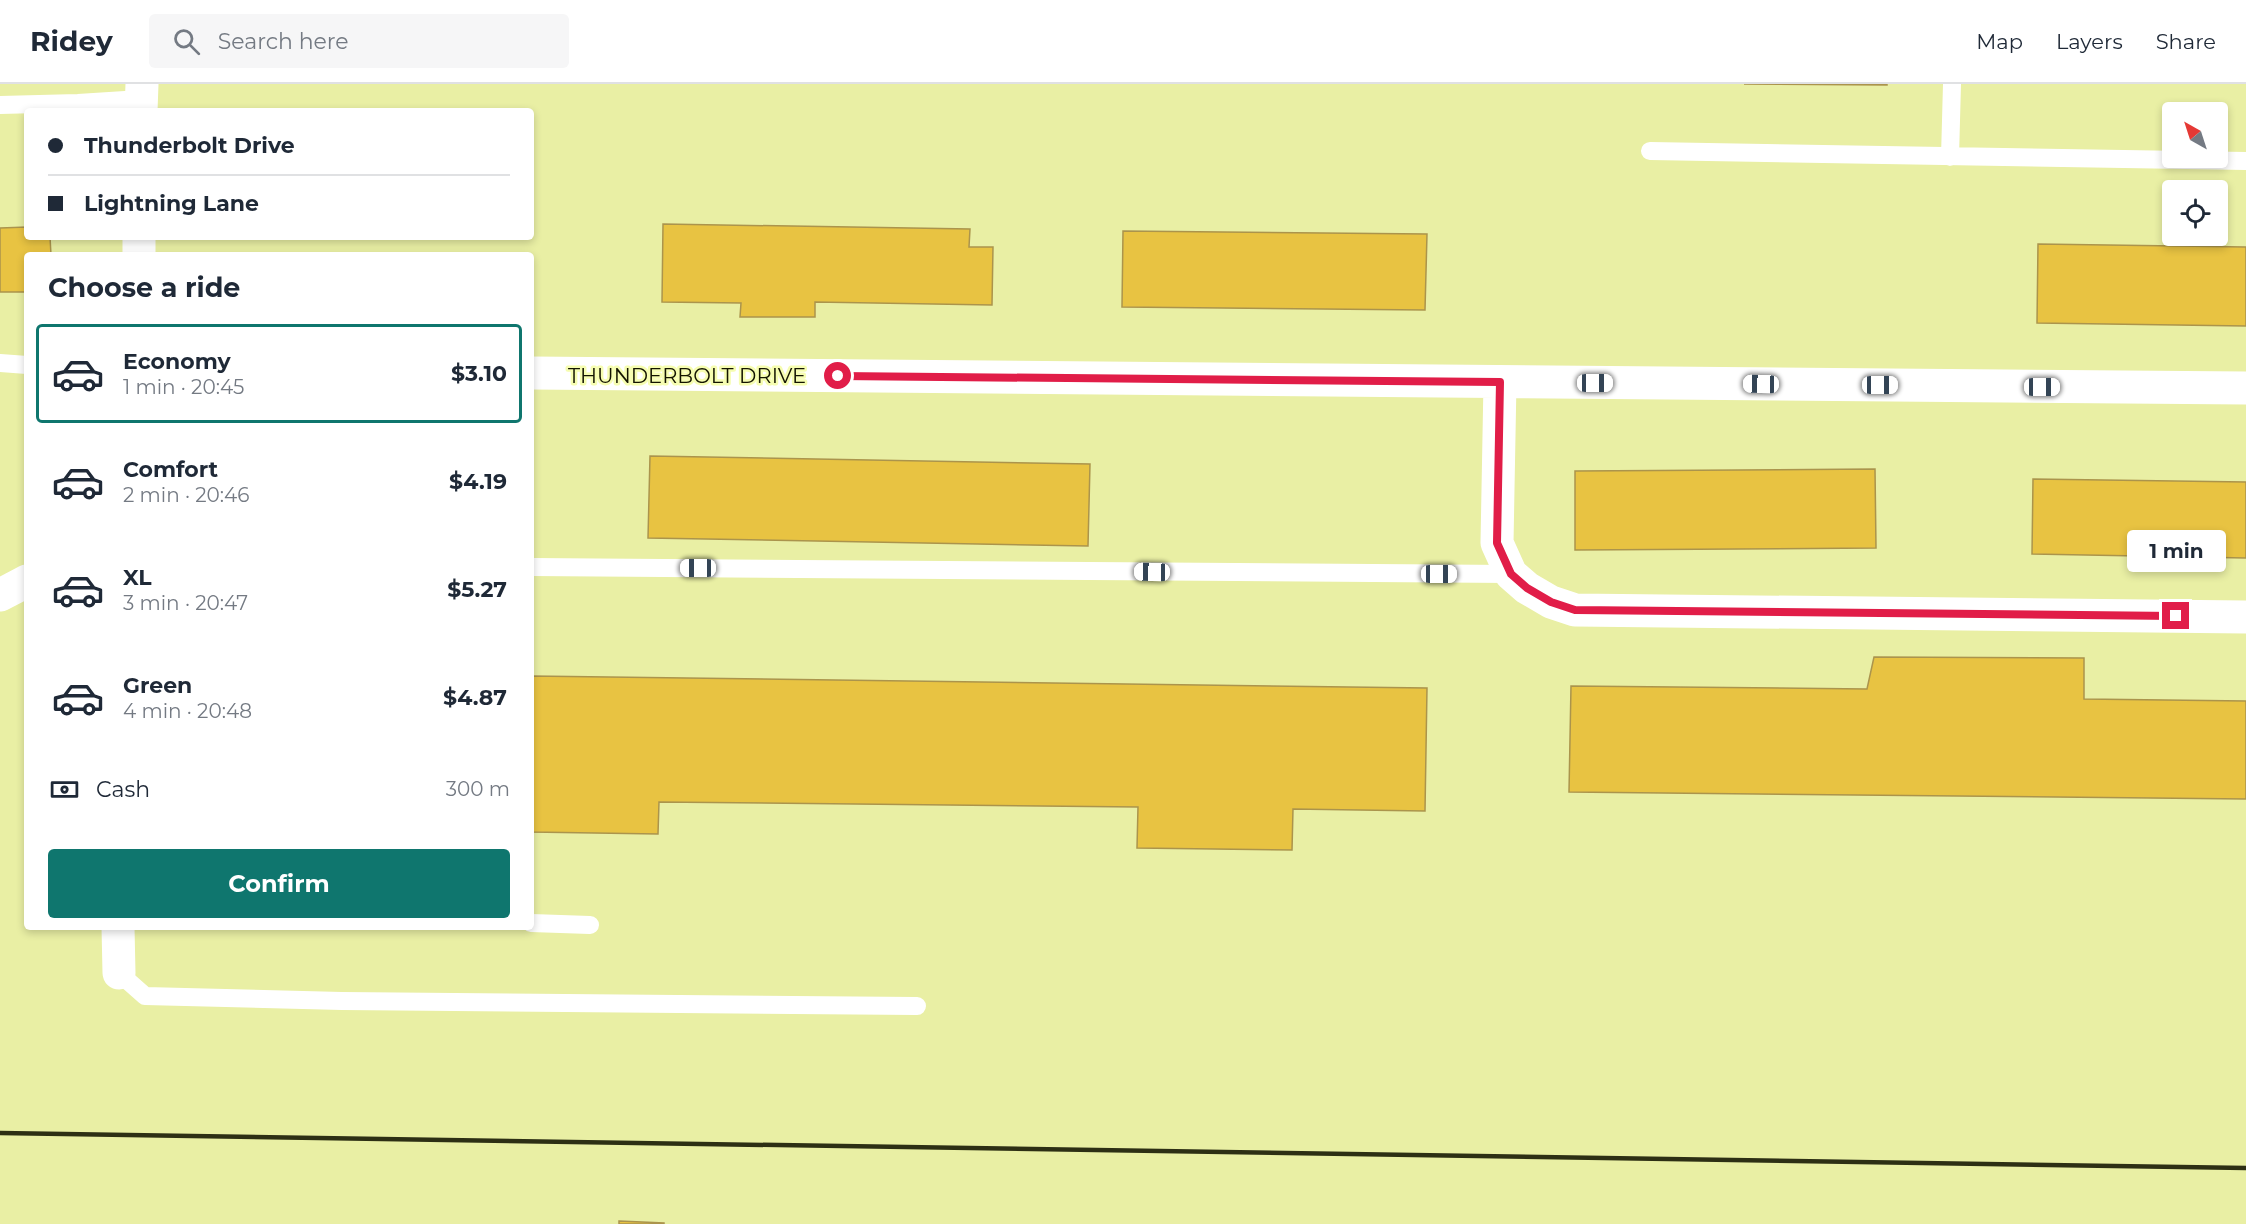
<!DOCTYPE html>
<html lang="en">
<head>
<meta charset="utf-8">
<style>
	body { margin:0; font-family:Montserrat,sans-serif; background:#f6f6f7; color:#1f2937; height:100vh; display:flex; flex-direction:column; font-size:22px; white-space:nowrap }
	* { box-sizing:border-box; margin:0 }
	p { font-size:20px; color:#747a83 }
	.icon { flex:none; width:33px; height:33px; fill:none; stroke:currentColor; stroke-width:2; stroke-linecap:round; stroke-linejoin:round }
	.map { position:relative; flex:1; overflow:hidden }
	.panel { position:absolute; left:24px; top:168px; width:510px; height:678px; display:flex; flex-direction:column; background:#fff; border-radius:6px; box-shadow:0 3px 9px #0003 }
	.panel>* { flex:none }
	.top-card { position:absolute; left:24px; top:24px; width:510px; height:132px; border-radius:6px; box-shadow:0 3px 9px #0003; display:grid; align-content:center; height:132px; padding:0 24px; background:#fff }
	.needle { width:39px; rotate:321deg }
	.buttons { position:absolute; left:2162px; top:18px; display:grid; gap:12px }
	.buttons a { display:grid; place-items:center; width:66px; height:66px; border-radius:6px; background:#fff; box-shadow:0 3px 9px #0003; font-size:30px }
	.end { position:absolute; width:27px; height:27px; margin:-14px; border:8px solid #e11d48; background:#fff; box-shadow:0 0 0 3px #fff }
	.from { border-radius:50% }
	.bubble { position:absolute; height:42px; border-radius:6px; background:#fff; box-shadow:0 3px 9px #0003; font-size:20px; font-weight:700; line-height:42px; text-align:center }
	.car { position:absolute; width:18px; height:36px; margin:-18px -9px; border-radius:8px; box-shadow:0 0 4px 2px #0007; background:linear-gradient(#fff 24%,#345 0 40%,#fff 0 76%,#345 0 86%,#fff 0) }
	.top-card b { display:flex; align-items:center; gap:21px; height:57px; font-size:22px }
	.top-card b+b { border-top:2px solid #e0e1e3 }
	.top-card i { width:15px; height:15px; background:#1f2937 }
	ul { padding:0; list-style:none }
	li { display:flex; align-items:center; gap:18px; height:99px; margin:0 12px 9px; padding:0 12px; border:3px solid transparent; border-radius:6px }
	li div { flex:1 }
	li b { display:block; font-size:22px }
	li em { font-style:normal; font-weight:700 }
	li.on { border-color:#0f766e }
	li>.icon { width:54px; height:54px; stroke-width:1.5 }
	h2 { padding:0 24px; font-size:27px; line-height:72px }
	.pay { display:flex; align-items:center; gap:15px; height:66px; padding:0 24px; font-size:22px }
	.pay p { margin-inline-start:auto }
	.cta { display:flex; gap:12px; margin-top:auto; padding:12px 24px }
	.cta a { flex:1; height:69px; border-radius:6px; background:#0f766e; color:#fff; font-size:24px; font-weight:700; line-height:69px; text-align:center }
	header { display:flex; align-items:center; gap:36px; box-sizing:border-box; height:84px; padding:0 30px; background:#fff; border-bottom:2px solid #e0e1e3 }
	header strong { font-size:28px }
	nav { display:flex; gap:33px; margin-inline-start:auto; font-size:21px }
	.search { width:420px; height:54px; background:#f6f6f7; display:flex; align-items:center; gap:15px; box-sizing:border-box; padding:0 21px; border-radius:6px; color:#747a83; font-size:22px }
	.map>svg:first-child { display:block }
	.building { fill:#e8c342; stroke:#ab944c; stroke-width:1.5 }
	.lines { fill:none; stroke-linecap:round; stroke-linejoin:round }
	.lane { stroke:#fff; stroke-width:18 }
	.street { stroke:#fff; stroke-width:33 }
	.rail { stroke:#2d2f14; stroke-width:4.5 }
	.route { stroke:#e11d48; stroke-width:8 }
	.labels { text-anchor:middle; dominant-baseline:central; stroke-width:5; stroke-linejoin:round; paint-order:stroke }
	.street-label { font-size:21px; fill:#131400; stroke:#f6fdb1 }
</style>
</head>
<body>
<header>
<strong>Ridey</strong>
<div class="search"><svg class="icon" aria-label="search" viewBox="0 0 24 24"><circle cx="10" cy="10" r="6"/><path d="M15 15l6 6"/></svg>Search here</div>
<nav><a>Map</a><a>Layers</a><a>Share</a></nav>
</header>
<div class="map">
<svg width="2246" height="1140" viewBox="0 0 2246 1140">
	<rect width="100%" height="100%" fill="#e9efa4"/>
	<path class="building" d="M1744 0H1887V1Z
		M663 140 970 145 969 163H993L992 221 815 218V233H740L741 219 662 218Z
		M27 143V153H50L51 171H27V208H0V144Z
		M1123 147 1427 150 1425 226 1122 223Z
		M2038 160 2246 163V242L2037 239Z
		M650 372 1090 380 1088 462 648 454Z
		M1875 385 1876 464 1575 466V387Z
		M2033 395 2246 398V474L2032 470Z
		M1874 573 2084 574V615L2246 617V715L1569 708 1571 602 1867 605Z
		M531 592 1427 604 1425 727 1293 725 1292 766 1137 764 1138 723 659 718 658 750 531 748Z
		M619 1137 664 1139V1140H619Z"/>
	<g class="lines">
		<path class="lane" d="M0 21 78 19 141 15
			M1650 67 2246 77
			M1950 73 1952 0
			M0 279 27 281
			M531 483 1511 490
			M531 839 590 841
			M119 889 145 912 342 917 917 922"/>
		<path class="street" d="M141 27 142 0
			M139 171V153
			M531 289 2246 304
			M1500 298 1497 459 1511 490 1527 504 1551 518 1575 526 2246 533
			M0 511 27 497
			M118 843 119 889"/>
		<path class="rail" d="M0 1049 2246 1084"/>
	</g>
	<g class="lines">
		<path class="route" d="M838 292 1500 298 1497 459 1511 490 1527 504 1551 518 1575 526 2176 532"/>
	</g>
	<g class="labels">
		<g class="street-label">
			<text x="687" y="291">THUNDERBOLT DRIVE</text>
		</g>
	</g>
</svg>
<div class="buttons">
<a><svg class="needle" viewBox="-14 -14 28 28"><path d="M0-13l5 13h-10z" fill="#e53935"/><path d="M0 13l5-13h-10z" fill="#747a83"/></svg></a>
<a><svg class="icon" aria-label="locate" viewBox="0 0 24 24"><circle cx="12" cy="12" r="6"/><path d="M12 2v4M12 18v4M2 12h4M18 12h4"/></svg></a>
</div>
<i class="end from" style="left:838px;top:292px"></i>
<i class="end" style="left:2176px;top:532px"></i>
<div class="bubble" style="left:2127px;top:446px;width:99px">1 min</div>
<i class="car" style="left:1595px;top:299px;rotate:90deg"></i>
<i class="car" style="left:1761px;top:300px;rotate:271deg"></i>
<i class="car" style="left:1880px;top:301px;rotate:90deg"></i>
<i class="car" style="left:2042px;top:303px;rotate:90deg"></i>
<i class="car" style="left:698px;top:484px;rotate:270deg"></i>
<i class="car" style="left:1152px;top:488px;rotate:271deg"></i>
<i class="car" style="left:1439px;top:490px;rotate:90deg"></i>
<div class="top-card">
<b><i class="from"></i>Thunderbolt Drive</b>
<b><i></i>Lightning Lane</b>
</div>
<section class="panel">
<h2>Choose a ride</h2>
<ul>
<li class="on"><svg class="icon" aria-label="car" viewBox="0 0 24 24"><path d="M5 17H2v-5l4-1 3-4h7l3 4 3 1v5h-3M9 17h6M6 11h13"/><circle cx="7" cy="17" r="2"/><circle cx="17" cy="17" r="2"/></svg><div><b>Economy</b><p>1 min · 20:45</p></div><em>$3.10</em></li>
<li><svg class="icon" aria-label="car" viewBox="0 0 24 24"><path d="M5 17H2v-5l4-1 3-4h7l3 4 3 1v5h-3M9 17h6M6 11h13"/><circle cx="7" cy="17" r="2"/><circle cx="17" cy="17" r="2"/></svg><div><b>Comfort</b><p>2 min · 20:46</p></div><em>$4.19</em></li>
<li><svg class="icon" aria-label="car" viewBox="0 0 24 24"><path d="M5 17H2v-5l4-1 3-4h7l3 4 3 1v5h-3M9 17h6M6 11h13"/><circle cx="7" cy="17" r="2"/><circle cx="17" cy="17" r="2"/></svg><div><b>XL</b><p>3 min · 20:47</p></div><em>$5.27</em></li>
<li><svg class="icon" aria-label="car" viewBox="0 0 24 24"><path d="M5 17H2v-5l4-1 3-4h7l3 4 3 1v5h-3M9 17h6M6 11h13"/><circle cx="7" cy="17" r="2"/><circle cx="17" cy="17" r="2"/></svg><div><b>Green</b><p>4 min · 20:48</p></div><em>$4.87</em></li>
</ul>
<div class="pay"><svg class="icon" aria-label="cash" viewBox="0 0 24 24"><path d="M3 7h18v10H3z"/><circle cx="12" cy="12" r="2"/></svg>Cash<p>300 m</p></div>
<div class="cta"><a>Confirm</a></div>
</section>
</div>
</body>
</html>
